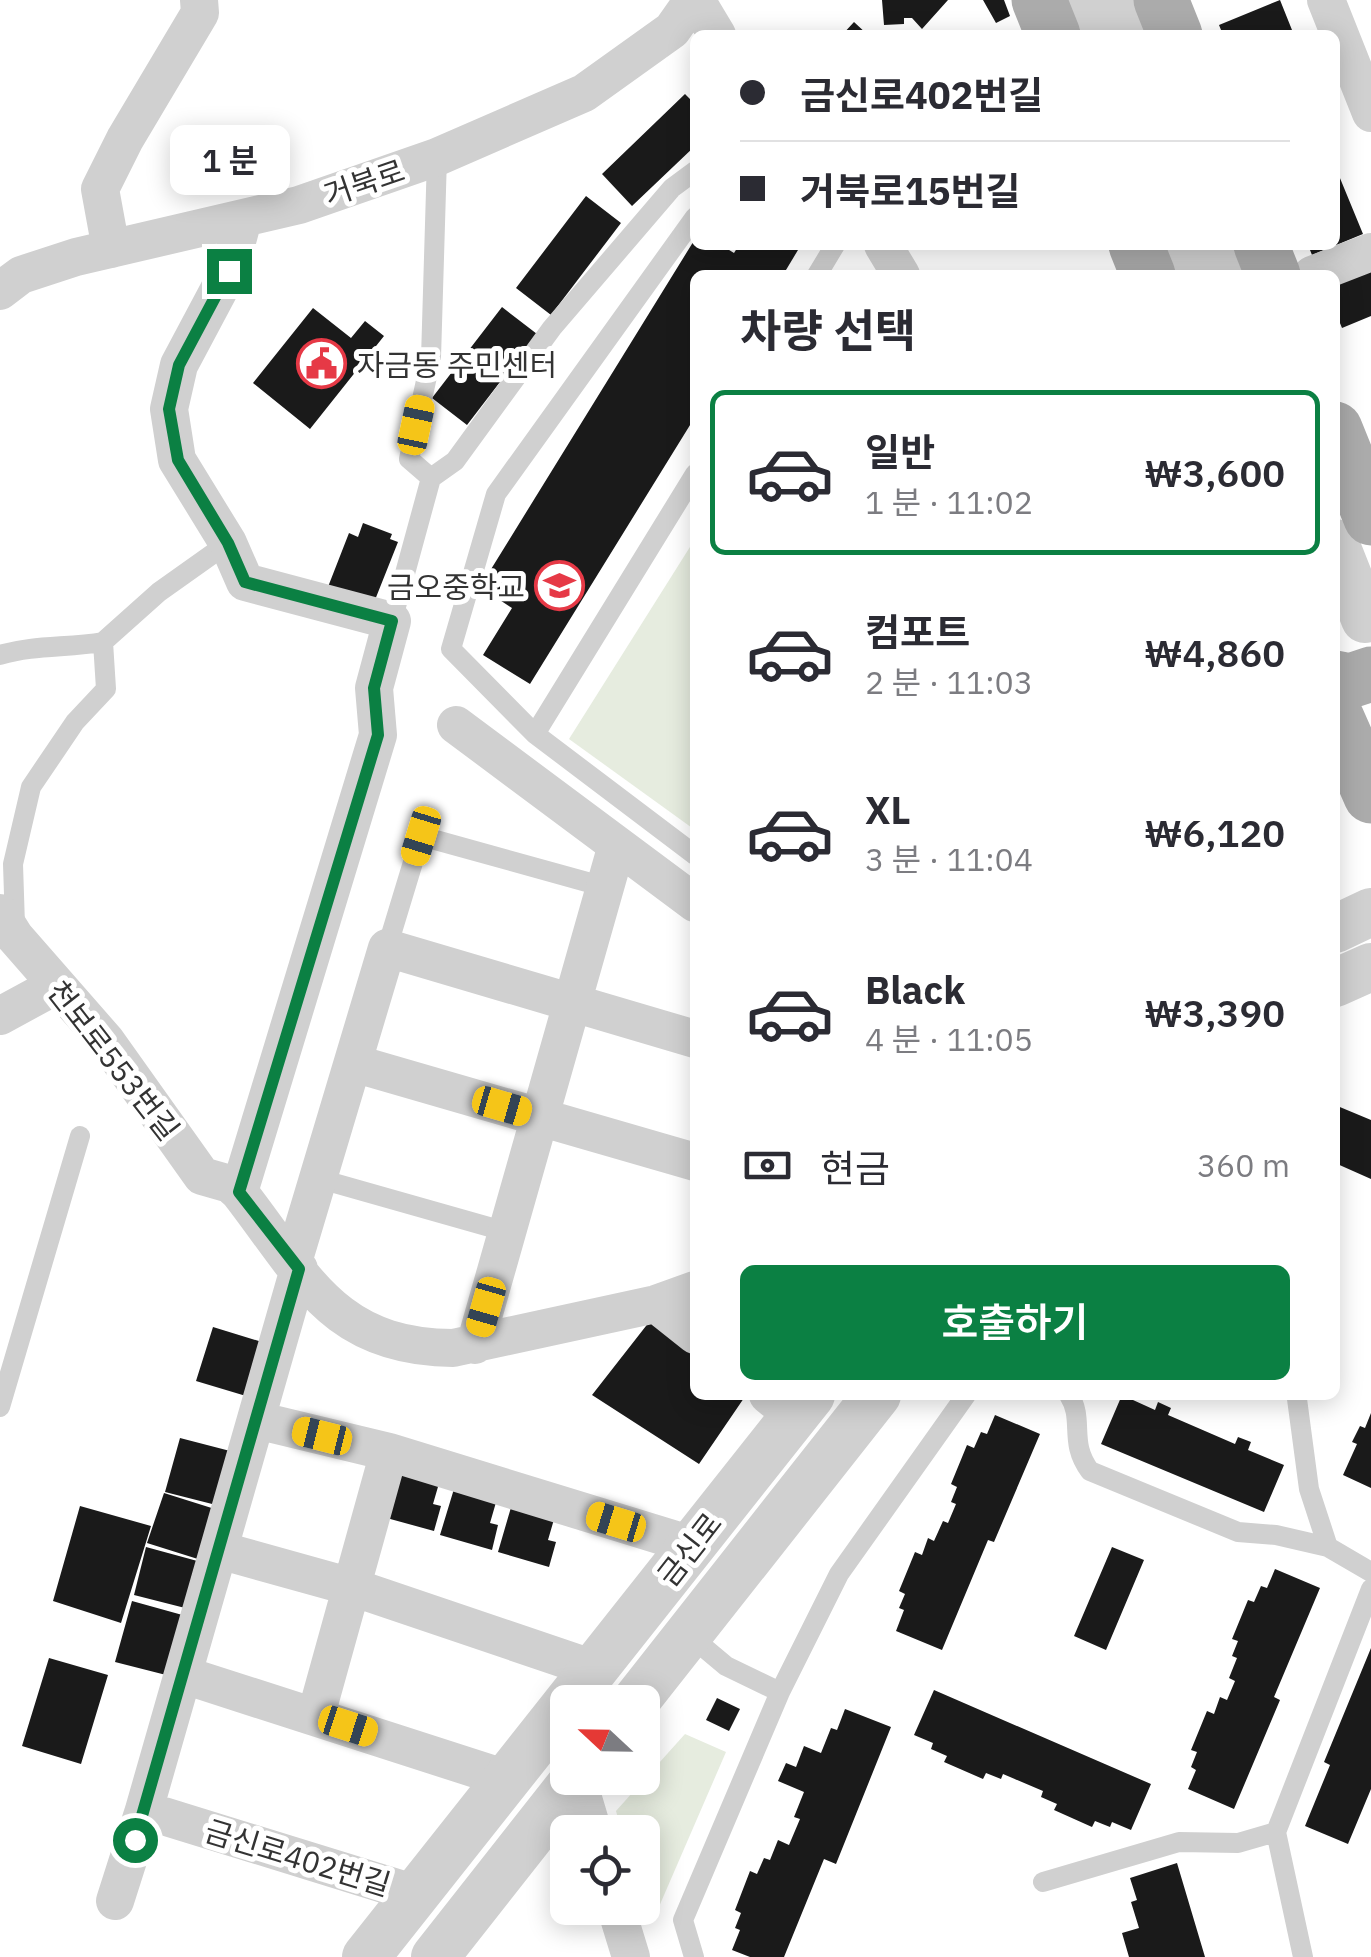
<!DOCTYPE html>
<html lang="ko">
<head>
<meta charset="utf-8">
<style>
	body { margin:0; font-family:"IBM Plex Sans","Noto Sans KR",sans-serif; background:#f2f2f3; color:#2b2b33; height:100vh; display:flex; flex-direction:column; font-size:38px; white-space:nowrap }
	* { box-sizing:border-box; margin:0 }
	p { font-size:32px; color:#7c7c81 }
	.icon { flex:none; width:55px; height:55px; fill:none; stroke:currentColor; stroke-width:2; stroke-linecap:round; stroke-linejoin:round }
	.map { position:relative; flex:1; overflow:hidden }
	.drawer { position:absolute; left:690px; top:270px; width:650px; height:1130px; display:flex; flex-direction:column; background:#fff; border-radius:15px; box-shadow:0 5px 25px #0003 }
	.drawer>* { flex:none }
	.guide { position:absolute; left:690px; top:30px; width:650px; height:220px; border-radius:15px; box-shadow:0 5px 25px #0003; display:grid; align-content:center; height:220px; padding:0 50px; background:#fff }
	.needle { width:65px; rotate:292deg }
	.buttons { position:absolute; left:550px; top:1685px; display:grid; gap:20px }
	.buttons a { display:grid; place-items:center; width:110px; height:110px; border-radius:15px; background:#fff; box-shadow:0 5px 25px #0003; font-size:50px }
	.end { position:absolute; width:45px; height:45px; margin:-22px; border:12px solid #0b8043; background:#fff; box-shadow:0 0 0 5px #fff }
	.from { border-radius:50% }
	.bubble { position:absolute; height:70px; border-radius:15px; background:#fff; box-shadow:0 5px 25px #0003; font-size:32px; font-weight:600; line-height:70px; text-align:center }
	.car { position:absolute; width:30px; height:60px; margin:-30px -15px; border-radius:12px; box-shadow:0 0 8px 2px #0007; background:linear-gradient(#f5c518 24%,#345 0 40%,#f5c518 0 76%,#345 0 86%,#f5c518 0) }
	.guide b { display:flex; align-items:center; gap:35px; height:95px; font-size:38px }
	.guide b+b { border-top:2px solid #e1e1e2 }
	.guide i { width:25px; height:25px; background:#2b2b33 }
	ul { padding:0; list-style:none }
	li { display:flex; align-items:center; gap:30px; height:165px; margin:0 20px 15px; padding:0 30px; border:5px solid transparent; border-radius:15px }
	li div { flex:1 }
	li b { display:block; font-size:38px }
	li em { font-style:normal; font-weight:600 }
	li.on { border-color:#0b8043 }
	li>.icon { width:90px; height:90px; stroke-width:1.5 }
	h2 { padding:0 50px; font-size:45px; line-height:120px }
	.pay { display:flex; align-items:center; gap:25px; height:110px; padding:0 50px; font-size:38px }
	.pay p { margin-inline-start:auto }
	.button { display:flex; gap:20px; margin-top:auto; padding:20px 50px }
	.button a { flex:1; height:115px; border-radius:15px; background:#0b8043; color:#fff; font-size:40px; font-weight:600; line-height:115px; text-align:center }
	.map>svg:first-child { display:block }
	.green { fill:#e6ecdf }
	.building { fill:#1a1a1a }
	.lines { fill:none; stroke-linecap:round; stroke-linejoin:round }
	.service { stroke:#d0d0d0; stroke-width:20 }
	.minor { stroke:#d0d0d0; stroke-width:38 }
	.tertiary { stroke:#d0d0d0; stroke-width:48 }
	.primary { stroke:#ababab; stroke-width:55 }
	.route { stroke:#0b8043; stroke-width:12 }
	.labels { text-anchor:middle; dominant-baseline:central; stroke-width:10; stroke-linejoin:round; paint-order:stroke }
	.street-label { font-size:30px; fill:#333; stroke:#fff }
	.poi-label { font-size:30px; fill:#333; stroke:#fff; text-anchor:start }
</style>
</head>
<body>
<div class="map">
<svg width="1371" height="1957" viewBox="0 0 1371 1957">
	<rect width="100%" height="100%" fill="#fff"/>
	<path class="green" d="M695 539V830L569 739Z
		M685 1734 726 1752 658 1909 645 1913 642 1832H622L616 1811Z"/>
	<path class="building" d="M882 0H948L922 29 912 18H904V24L884 25Z
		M983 0H1004L1010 16 996 23Z
		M1280 0 1294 35H1223L1219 25Z
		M854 22 868 35H842Z
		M685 94 695 104V146L632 206 602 174Z
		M1335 166 1363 234 1312 255 1308 245H1335Z
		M586 196 621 223 551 315 516 288Z
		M695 239V245H721L734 253 739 245H801L783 275H695V417L530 684 483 655 512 608 480 587Z
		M1371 266V316L1342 328 1335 311V281Z
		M502 307 537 334 467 425 432 398Z
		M313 308 351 338 365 321 384 336 310 429 253 383Z
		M363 523 392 534 390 539 398 542 371 610 326 592 349 533 358 537Z
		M1335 1105 1371 1120V1179L1335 1163Z
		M653 1317 695 1355V1395H740L744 1398 699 1464 592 1395Z
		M213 1327 262 1342 246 1396 196 1381Z
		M1122 1395 1155 1410 1158 1402 1171 1408 1168 1415 1235 1444 1238 1437 1251 1442 1248 1450 1284 1465 1264 1512 1101 1444Z
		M1371 1413V1488L1343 1475 1357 1444 1352 1442 1360 1426 1365 1428Z
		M995 1415 1040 1434 994 1542 988 1540 942 1650 896 1631 904 1610 899 1608 905 1594 899 1591 915 1552 922 1555 928 1538 934 1541 943 1521 948 1523 956 1504 951 1502 957 1487 951 1484 967 1445 974 1448 981 1432 987 1434Z
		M180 1438 234 1452 220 1506 165 1492Z
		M397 1469 442 1473 433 1504 441 1506 434 1531 383 1517Z
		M457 1479 499 1492 490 1523 498 1525 492 1550 440 1535Z
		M164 1493 218 1510 201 1560 147 1543Z
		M514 1497 557 1509 548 1540 556 1542 549 1567 498 1552Z
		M80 1506 151 1526 121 1623 53 1601Z
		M146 1547 201 1562 189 1609 134 1595Z
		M1112 1547 1144 1560 1106 1650 1074 1636Z
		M1275 1569 1320 1588 1274 1697 1280 1700 1234 1809 1188 1789 1196 1770 1191 1767 1197 1752 1191 1750 1207 1711 1214 1714 1220 1697 1227 1700 1235 1681 1229 1678 1237 1658 1232 1656 1238 1641 1232 1639 1248 1600 1254 1602 1261 1586 1267 1588Z
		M132 1601 186 1616 170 1676 115 1662Z
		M1371 1648V1789L1348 1844 1305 1826 1330 1765 1324 1762Z
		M49 1658 108 1675 81 1764 22 1746Z
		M934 1690 1151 1784 1131 1830 1112 1822 1110 1827 1095 1821 1092 1827 1054 1810 1057 1804 1041 1797 1043 1791 1003 1774 1001 1779 986 1773 983 1779 944 1762 947 1756 931 1749 933 1743 914 1735Z
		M717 1698 740 1709 729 1731 706 1720Z
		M845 1709 891 1727 836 1864 824 1859 784 1957H750L732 1950 740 1930 735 1928 741 1913 735 1910 750 1871 757 1874 764 1858 770 1860 778 1840 789 1845 800 1819 794 1817 804 1792 778 1781 786 1763 796 1767 804 1746 821 1753 831 1728 837 1730Z
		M1177 1863 1205 1957H1129L1122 1933 1139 1928 1131 1902 1137 1900 1130 1878Z"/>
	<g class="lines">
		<path class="service" d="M695 217 496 494 451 649 535 734 695 855
			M817 275 835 245
			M431 478 455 461 552 328 672 188 695 171
			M392 621 431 478 409 459 431 358 437 157
			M103 642 159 592 228 543
			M0 655C34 645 67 648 103 642L106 689 75 722 31 787 13 864 15 925
			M535 734 695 474
			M387 948 421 836 605 887
			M320 1179 507 1232
			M1069 1395C1085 1420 1068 1442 1090 1471L1238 1532 1276 1535 1328 1547 1371 1572
			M1297 1399 1309 1489 1328 1547
			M0 1407 80 1136
			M689 1635 726 1666 780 1692
			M1043 1882 1179 1842 1238 1843 1276 1832
			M694 1957 683 1920 780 1692 839 1574 966 1395
			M1303 1957 1276 1832 1371 1589"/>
		<path class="minor" d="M696 0 717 35
			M1326 0 1371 113
			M883 245 901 275
			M111 249 100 189 125 139 200 13 199 0
			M1312 275 1371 252
			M0 291 21 275 76 257 299 205 437 157 584 93 672 30 693 0
			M456 725 695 903
			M0 913 15 937 106 1041 202 1176 230 1184 239 1192C305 1277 333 1347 453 1348L656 1304 695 1290
			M0 1016 57 985
			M353 1063 695 1162
			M239 1192 378 735 374 688 392 621 245 582 228 543 177 460 169 409 179 365 229 271 243 219
			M293 1262 387 948 695 1039
			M299 1269 144 1810 416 1894
			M656 1304 695 1335
			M475 1345 617 845
			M768 1395 794 1416
			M256 1420 389 1452 692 1545
			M219 1550 352 1587 594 1669
			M184 1675 507 1779
			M316 1715 389 1452
			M577 1778 593 1832
			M115 1901 144 1810
			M616 1908 631 1957"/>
		<path class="tertiary" d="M1074 0 1088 35
			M1119 0 1133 35
			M1172 245 1184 275
			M1217 245 1229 275
			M1335 543 1365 619
			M1335 929 1371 912
			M1335 983 1371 967
			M635 1702 877 1395
			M366 1957 811 1395
			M435 1957 576 1778"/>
		<path class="primary" d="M1039 0 1053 35
			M1161 0 1175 35
			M1136 245 1148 275
			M1261 245 1273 275
			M1335 429 1371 518
			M1335 678 1350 681 1371 674
			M1335 714 1371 796"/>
	</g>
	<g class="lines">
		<path class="route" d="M135 1840 299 1269 239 1192 378 735 374 688 392 621 245 582 228 543 178 460 169 409 179 365 229 271"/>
	</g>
	<defs>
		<symbol id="civic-ring" viewBox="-11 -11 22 22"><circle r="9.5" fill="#fff" stroke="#e63946" stroke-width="1.5"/><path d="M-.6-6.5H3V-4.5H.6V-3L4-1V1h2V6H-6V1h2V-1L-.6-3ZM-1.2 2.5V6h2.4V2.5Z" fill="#e63946"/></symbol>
		<symbol id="school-ring" viewBox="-11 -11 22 22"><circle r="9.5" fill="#fff" stroke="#e63946" stroke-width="1.5"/><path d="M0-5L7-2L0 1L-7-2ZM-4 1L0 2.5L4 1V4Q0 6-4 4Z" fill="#e63946"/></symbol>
	</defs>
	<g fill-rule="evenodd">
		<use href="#civic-ring" x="294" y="336" width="55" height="55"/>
		<use href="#school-ring" x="532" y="558" width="55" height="55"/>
	</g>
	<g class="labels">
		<g class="street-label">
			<text transform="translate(364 182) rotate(-19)">거북로</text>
			<text transform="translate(114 1060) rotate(52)">천보로553번길</text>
			<text transform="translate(689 1549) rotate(-52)">금신로</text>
			<text transform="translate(298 1857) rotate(17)">금신로402번길</text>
		</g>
		<g class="poi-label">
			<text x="357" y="364">자금동 주민센터</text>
			<text x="525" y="586" text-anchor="end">금오중학교</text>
		</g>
	</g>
</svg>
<div class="buttons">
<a><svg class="needle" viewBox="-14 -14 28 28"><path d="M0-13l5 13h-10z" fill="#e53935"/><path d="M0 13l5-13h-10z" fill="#7c7c81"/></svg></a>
<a><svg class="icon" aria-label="locate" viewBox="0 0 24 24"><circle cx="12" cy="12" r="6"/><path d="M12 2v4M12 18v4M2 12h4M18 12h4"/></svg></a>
</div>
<i class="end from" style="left:135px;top:1840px"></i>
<i class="end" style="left:229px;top:271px"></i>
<div class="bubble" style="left:170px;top:125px;width:120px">1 분</div>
<i class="car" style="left:416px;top:425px;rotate:12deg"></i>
<i class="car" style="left:421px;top:836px;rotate:197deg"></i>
<i class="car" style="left:502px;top:1106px;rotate:106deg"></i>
<i class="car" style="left:486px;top:1307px;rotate:196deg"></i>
<i class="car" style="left:322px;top:1436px;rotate:284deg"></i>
<i class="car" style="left:616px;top:1522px;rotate:287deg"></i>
<i class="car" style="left:348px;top:1726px;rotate:108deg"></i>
<div class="guide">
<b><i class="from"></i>금신로402번길</b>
<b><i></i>거북로15번길</b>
</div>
<section class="drawer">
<h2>차량 선택</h2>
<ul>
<li class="on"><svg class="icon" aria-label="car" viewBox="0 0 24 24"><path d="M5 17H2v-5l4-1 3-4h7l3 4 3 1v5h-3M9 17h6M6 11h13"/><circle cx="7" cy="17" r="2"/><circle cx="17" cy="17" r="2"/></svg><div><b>일반</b><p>1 분 · 11:02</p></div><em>₩3,600</em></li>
<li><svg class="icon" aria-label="car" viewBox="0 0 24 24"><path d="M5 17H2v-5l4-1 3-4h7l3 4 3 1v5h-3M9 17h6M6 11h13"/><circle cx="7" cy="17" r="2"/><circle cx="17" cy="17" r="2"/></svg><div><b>컴포트</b><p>2 분 · 11:03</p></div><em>₩4,860</em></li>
<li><svg class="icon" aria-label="car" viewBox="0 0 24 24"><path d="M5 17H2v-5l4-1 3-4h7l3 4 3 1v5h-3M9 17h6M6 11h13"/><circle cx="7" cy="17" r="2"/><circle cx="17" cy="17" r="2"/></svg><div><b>XL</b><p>3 분 · 11:04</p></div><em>₩6,120</em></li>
<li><svg class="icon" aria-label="car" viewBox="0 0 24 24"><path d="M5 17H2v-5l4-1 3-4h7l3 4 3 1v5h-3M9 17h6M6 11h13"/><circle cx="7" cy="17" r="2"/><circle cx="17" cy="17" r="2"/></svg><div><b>Black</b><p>4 분 · 11:05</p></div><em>₩3,390</em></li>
</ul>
<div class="pay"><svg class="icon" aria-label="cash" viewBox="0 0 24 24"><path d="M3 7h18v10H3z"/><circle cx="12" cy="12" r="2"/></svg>현금<p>360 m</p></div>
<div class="button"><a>호출하기</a></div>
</section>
</div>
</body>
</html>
